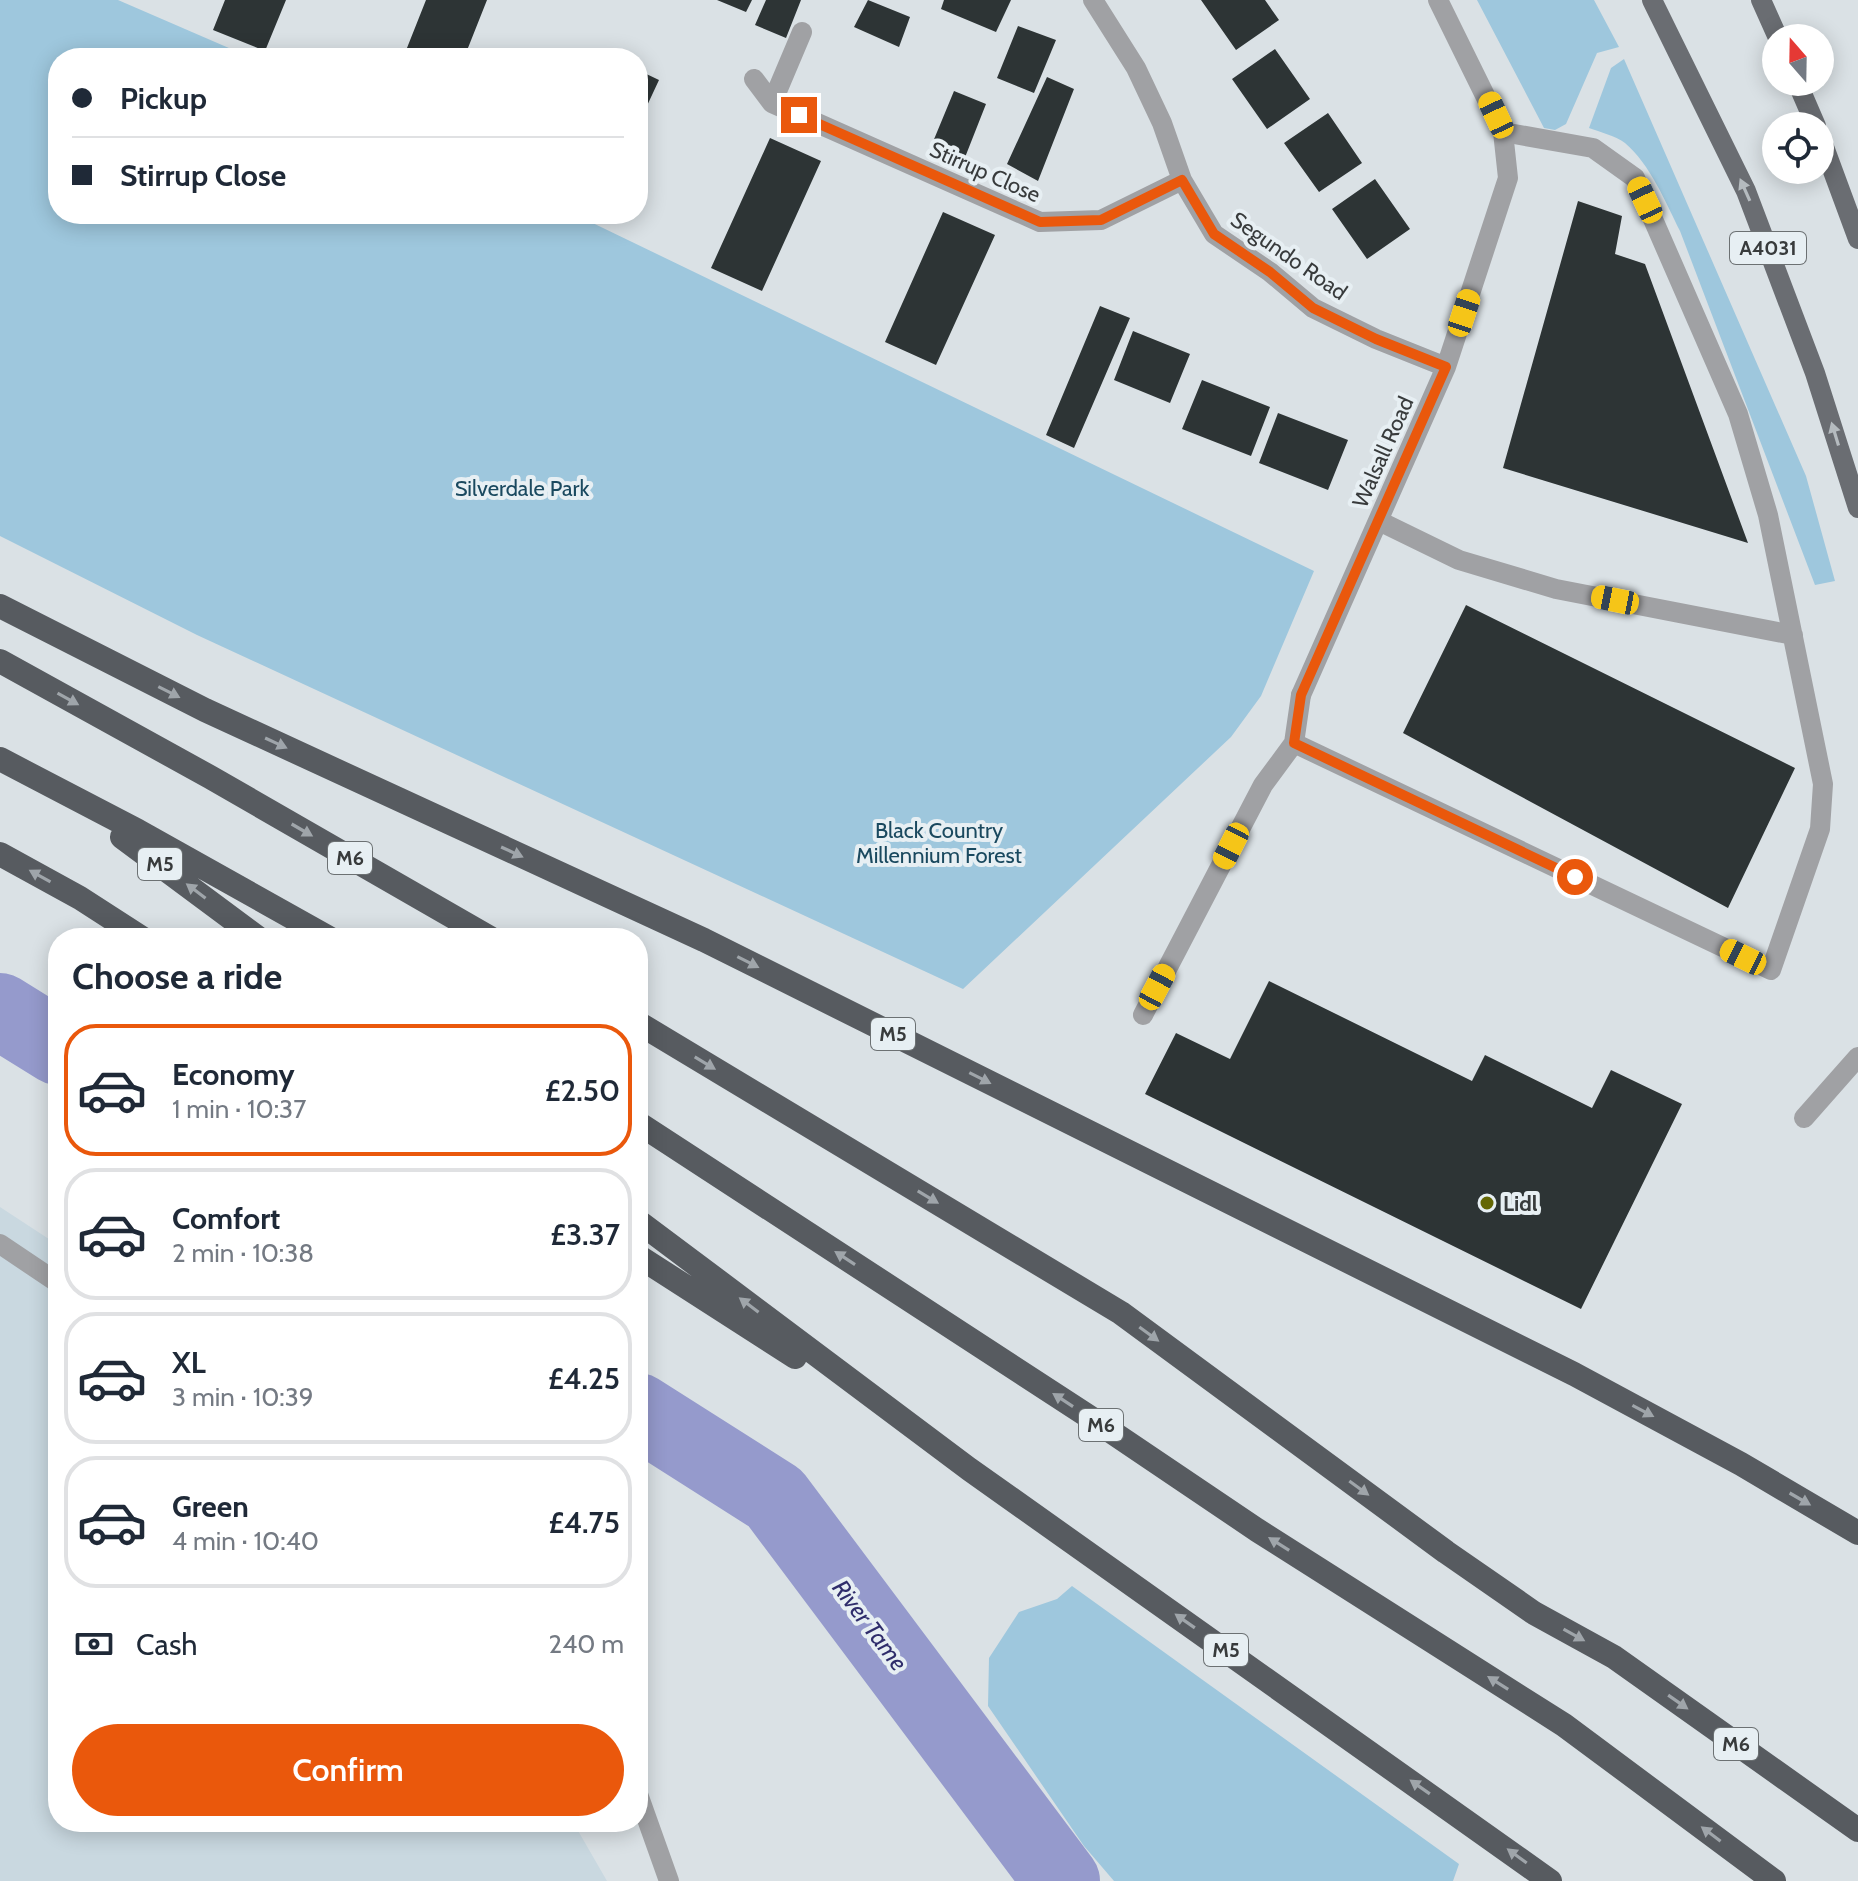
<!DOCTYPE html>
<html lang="en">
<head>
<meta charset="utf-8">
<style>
	body { margin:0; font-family:Cabin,sans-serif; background:#f6f6f7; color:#1f2937; height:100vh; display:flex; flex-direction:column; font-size:30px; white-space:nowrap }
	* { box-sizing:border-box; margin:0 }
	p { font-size:26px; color:#747a83 }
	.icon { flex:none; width:44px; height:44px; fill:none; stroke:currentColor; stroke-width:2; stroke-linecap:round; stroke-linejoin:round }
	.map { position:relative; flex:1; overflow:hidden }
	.details { position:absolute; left:48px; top:928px; width:600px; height:904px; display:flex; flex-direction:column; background:#fff; border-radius:32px; box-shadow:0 4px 20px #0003 }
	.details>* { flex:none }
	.hud { position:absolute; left:48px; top:48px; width:600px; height:176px; border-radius:32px; box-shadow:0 4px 20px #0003; display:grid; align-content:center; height:176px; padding:0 24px; background:#fff }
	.needle { width:52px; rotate:340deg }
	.controls { position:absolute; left:1762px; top:24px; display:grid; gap:16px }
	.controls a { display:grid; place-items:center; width:72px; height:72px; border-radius:50%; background:#fff; box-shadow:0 4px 20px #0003; font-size:40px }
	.end { position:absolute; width:36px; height:36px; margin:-18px; border:10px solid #ea580c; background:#fff; box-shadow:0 0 0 4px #fff }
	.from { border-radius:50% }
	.car { position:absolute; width:24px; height:48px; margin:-24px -12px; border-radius:10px; box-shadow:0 0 6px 2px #0007; background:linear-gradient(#f5c518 24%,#345 0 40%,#f5c518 0 76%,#345 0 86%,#f5c518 0) }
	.hud b { display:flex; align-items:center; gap:28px; height:76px; font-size:30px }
	.hud b+b { border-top:2px solid #e0e1e3 }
	.hud i { width:20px; height:20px; background:#1f2937 }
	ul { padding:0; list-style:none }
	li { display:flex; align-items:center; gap:24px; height:132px; margin:0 16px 12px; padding:0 8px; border:4px solid #e0e1e3; border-radius:32px }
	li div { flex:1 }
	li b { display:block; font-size:30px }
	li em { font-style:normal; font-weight:600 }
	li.on { border-color:#ea580c }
	li>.icon { width:72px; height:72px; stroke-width:1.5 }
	h2 { padding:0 24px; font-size:36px; line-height:96px }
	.pay { display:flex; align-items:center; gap:20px; height:88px; padding:0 24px; font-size:30px }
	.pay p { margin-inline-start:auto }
	.action { display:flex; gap:16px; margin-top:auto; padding:16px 24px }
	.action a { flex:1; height:92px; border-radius:48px; background:#ea580c; color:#fff; font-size:32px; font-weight:600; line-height:92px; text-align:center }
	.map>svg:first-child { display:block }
	.built { fill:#c9d8e0 }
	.green { fill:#9ec7dd }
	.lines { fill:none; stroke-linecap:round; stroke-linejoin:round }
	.river { stroke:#959acc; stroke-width:76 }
	.building { fill:#2d3435 }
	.lane { stroke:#a0a1a4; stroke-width:20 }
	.street { stroke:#a0a1a4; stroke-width:20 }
	.primary { stroke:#6a6d72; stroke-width:20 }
	.highway { stroke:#575b60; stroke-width:24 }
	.oneway { fill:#b5bbbf }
	.oneway2 { fill:#9fa5aa }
	.route { stroke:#ea580c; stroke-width:10 }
	.poi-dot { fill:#646704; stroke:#e7eff3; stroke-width:3 }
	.labels { text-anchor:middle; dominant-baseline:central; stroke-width:8; stroke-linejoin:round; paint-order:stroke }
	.shield { fill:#e7eff3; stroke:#6c7173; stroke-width:2 }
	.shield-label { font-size:20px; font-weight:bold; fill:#383b3c }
	.street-label { font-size:22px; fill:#383b3c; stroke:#e7eff3 }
	.park-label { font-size:22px; fill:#1a495f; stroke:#e7eff3 }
	.poi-label { font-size:22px; font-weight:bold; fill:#383b3c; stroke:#e7eff3; text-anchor:start }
	.water-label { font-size:24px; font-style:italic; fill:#2f2d6b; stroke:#e7eff3 }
</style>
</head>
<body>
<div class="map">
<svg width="1858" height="1881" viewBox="0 0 1858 1881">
	<rect width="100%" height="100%" fill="#dae1e5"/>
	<path class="built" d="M0 1207 58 1245V1822H573L607 1881H0Z"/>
	<path class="green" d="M0 0H118L252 58H58V214H574L1314 571 1261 696 1231 737 963 989 197 635 0 536Z
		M1477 0H1594L1619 47 1597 53 1566 124 1555 130 1544 128Z
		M1624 59 1806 476 1835 581 1815 585 1680 231C1666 203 1650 164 1625 143 1616 136 1600 132 1589 128L1611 68Z
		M1072 1586 1459 1864 1453 1881H1114L1084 1846 988 1706 989 1658 1019 1612 1057 1599Z"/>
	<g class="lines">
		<path class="river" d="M0 1011 58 1047
			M638 1411 775 1498 1062 1881"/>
	</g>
	<path class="building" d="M225 0H286L265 51 213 30Z
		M426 0H487L464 58H403Z
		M717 0H752L746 12Z
		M766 0H801L786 38 755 25Z
		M868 0 910 17 899 47 854 27Z
		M944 0H1011L996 32 941 9Z
		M1201 0H1265L1279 20 1236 50Z
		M1018 26 1056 40 1034 93 997 78Z
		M1275 49 1310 99 1267 129 1232 79Z
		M638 70 659 80 638 125Z
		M1047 77 1074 89 1038 181 1007 164Z
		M954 91 986 104 962 165 930 149Z
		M1328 113 1362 163 1319 192 1284 143Z
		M770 138 821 161 762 291 711 268Z
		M1375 179 1410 229 1367 259 1332 209Z
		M1578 201 1622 216 1615 254 1645 264 1748 543 1503 468Z
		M943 212 995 235 936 365 885 342Z
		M1100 306 1130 318 1074 448 1046 435Z
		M1133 331 1190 354 1170 403 1114 380Z
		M1202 380 1270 407 1251 456 1182 429Z
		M1278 413 1348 440 1328 490 1259 463Z
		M1466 605 1795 768 1728 908 1403 733Z
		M1269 981 1472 1081 1485 1055 1592 1108 1611 1070 1682 1104 1581 1309 1145 1094 1176 1033 1230 1059Z"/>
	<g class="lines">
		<path class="lane" d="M1379 521 1459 560 1556 589 1793 635
			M1294 743 1771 970 1820 829 1823 784 1768 515 1738 414 1635 178 1593 148 1503 132
			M1143 1015 1263 785 1294 743 1301 695
			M1804 1118 1858 1057"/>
		<path class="street" d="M1093 0 1136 68 1162 123 1182 180 1214 234 1270 272 1313 308 1376 339 1446 367
			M754 79 772 103 1040 222 1101 220 1182 180
			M772 103 802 32
			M1301 695 1446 367 1508 178 1503 132 1438 0
			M0 1244 58 1283
			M638 1794 669 1881"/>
		<path class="primary" d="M1652 0 1746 191 1815 373 1858 508
			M1761 0 1778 38
			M1797 82 1816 126
			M1820 136 1858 239"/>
		<path class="highway" d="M0 606 205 710 704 940 1574 1374 1741 1464 1858 1533
			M0 661 210 777 490 938
			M0 759 138 831 329 938
			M122 837 258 938
			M0 854 80 898 142 938
			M638 1023 1121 1313 1446 1552 1534 1613 1614 1657 1858 1830
			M638 1123 1094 1420 1257 1530 1564 1725 1774 1881
			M638 1221 969 1469 1550 1881
			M638 1256 795 1357"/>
	</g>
	<defs><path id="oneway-solid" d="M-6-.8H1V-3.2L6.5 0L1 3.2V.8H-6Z" transform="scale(2)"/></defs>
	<g class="oneway">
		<use href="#oneway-solid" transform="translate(1745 190) rotate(-114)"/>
		<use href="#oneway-solid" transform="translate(1835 434) rotate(-107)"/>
	</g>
	<g class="oneway2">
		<use href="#oneway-solid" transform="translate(169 692) rotate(27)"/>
		<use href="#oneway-solid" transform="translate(68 699) rotate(29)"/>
		<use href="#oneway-solid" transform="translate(276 743) rotate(25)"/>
		<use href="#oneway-solid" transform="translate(302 830) rotate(30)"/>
		<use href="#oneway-solid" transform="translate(512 852) rotate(25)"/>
		<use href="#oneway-solid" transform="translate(40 876) rotate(-151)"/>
		<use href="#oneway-solid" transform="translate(196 891) rotate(-143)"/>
		<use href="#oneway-solid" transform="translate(748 962) rotate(27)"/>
		<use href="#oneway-solid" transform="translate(705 1063) rotate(31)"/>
		<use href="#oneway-solid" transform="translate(980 1078) rotate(27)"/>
		<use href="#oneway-solid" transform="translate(928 1197) rotate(31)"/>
		<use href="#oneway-solid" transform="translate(845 1258) rotate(-147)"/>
		<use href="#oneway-solid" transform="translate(749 1305) rotate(-143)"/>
		<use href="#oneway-solid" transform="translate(1149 1334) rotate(36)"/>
		<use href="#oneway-solid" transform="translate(1063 1400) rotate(-147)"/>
		<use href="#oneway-solid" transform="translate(1643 1411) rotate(28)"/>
		<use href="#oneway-solid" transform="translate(1359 1488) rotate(36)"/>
		<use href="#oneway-solid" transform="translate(1800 1499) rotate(30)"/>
		<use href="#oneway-solid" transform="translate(1279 1544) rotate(-148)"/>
		<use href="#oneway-solid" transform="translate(1185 1621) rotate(-145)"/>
		<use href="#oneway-solid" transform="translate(1574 1635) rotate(29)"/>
		<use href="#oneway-solid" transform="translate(1498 1683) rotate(-148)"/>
		<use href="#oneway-solid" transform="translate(1678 1702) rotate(35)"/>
		<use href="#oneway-solid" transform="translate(1420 1787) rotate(-145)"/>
		<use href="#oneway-solid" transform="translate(1711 1834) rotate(-143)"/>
		<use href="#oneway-solid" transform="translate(1517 1856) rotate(-144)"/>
	</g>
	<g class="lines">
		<path class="route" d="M799 115 1040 222 1101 220 1182 180 1214 234 1270 272 1313 308 1376 339 1446 367 1301 695 1294 743 1575 877"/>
	</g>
	<circle class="poi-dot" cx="1487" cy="1203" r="8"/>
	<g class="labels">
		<g class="shield">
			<rect x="1730" y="232" width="76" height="32" rx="6"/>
			<rect x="328" y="842" width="44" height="32" rx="6"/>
			<rect x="138" y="848" width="44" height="32" rx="6"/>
			<rect x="871" y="1018" width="44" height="32" rx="6"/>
			<rect x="1079" y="1409" width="44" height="32" rx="6"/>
			<rect x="1204" y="1634" width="44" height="32" rx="6"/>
			<rect x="1714" y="1728" width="44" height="32" rx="6"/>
		</g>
		<g class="shield-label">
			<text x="1768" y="248">A4031</text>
			<text x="350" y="858">M6</text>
			<text x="160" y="864">M5</text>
			<text x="893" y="1034">M5</text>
			<text x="1101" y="1425">M6</text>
			<text x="1226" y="1650">M5</text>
			<text x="1736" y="1744">M6</text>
		</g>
		<g class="street-label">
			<text transform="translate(985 172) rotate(24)">Stirrup Close</text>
			<text transform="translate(1289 256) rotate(35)">Segundo Road</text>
			<text transform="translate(1383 452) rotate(-66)">Walsall Road</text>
		</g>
		<g class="park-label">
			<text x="522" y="488">Silverdale Park</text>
			<text x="939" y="830">Black Country<tspan x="939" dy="25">Millennium Forest</tspan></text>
		</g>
		<g class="poi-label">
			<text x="1503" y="1203">Lidl</text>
		</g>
		<g class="water-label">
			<text transform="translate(870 1625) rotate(53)">River Tame</text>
		</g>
	</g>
</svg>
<div class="controls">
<a><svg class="needle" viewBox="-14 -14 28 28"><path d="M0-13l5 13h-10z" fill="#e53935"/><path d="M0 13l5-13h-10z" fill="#747a83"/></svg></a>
<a><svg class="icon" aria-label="locate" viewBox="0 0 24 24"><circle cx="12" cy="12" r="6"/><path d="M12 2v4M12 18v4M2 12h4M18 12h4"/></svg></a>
</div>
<i class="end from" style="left:1575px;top:877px"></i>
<i class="end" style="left:799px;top:115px"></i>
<i class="car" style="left:1496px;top:115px;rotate:335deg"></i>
<i class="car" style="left:1645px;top:200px;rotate:335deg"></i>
<i class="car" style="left:1464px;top:313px;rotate:18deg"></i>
<i class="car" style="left:1615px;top:600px;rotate:281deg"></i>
<i class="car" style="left:1231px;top:846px;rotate:207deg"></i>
<i class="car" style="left:1743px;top:957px;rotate:296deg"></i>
<i class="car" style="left:1157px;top:987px;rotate:28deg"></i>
<div class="hud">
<b><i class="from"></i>Pickup</b>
<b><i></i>Stirrup Close</b>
</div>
<section class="details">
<h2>Choose a ride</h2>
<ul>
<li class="on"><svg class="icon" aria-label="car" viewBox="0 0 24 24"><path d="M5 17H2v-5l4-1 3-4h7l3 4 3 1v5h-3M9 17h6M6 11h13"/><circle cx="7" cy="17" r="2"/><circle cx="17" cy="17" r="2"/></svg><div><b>Economy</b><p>1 min · 10:37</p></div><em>£2.50</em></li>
<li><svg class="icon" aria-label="car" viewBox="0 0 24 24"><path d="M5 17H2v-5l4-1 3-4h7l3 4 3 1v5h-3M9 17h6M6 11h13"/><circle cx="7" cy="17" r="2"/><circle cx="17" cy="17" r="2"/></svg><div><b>Comfort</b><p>2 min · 10:38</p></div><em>£3.37</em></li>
<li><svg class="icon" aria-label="car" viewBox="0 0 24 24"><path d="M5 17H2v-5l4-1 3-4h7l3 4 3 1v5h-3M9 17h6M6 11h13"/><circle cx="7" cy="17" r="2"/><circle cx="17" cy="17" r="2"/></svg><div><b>XL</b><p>3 min · 10:39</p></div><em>£4.25</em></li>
<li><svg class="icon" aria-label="car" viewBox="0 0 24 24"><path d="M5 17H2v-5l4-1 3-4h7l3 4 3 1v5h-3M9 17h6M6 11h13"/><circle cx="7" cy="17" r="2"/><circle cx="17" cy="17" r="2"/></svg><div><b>Green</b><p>4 min · 10:40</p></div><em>£4.75</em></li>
</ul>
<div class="pay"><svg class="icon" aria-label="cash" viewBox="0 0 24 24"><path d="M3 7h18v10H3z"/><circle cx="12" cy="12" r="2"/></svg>Cash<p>240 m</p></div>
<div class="action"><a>Confirm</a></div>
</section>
</div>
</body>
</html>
